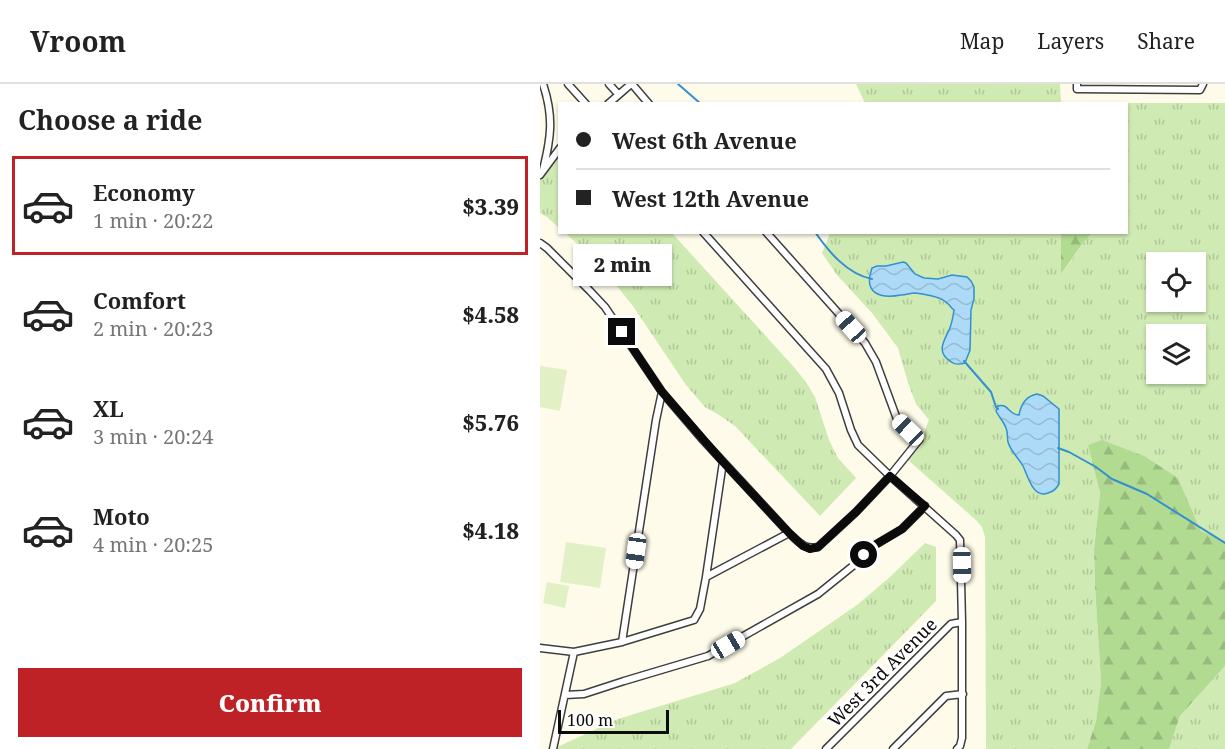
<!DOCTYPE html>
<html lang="en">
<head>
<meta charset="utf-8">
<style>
	body { margin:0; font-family:"Noto Serif",serif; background:#f2f2f2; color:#222; height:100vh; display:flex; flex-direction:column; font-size:22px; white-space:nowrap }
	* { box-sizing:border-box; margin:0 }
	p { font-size:20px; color:#767676 }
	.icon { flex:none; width:33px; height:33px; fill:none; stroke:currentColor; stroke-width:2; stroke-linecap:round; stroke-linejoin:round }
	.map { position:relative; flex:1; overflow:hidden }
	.sheet { display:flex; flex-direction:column; background:#fff; width:540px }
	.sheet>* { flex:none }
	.hud { position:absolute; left:18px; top:18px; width:570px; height:132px; border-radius:0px; box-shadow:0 2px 4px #0004; display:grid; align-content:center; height:132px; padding:0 18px; background:#fff }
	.fabs { position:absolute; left:606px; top:168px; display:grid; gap:12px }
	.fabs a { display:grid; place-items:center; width:60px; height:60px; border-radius:0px; background:#fff; box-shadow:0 2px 4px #0004; font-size:30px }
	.scale { position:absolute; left:18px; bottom:15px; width:111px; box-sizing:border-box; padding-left:6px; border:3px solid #0b0b0b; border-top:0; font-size:16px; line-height:21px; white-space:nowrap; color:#0b0b0b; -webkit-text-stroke:4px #fff; paint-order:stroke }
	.end { position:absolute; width:27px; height:27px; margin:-14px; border:8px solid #0b0b0b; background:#fff; box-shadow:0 0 0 3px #fff }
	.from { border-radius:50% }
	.bubble { position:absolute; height:42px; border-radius:0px; background:#fff; box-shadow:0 2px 4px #0004; font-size:20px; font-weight:800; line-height:42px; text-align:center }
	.car { position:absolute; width:18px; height:36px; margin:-18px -9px; border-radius:8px; box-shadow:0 0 4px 2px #0007; background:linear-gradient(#fff 24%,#345 0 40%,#fff 0 76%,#345 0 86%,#fff 0) }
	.hud b { display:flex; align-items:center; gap:21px; height:57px; font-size:22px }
	.hud b+b { border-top:2px solid #e0e0e0 }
	.hud i { width:15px; height:15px; background:#222 }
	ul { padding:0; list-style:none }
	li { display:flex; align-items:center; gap:18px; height:99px; margin:0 12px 9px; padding:0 6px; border:3px solid transparent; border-radius:0px }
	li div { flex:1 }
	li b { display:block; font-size:22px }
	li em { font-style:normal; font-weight:800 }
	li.active { border-color:#be2126 }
	li>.icon { width:54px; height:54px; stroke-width:1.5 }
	h2 { padding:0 18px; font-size:27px; line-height:72px }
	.button { display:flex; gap:12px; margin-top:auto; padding:12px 18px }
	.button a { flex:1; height:69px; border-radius:0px; background:#be2126; color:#fff; font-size:24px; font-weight:800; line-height:69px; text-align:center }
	header { display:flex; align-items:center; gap:36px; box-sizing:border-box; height:84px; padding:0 30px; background:#fff; border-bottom:2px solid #e0e0e0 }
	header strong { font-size:28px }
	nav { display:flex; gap:33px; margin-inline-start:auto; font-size:21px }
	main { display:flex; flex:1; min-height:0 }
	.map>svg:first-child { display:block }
	.grass { fill:url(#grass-tufts); fill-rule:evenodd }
	.forest { fill:url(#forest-firs) }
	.pitch { fill:#e1f1c5 }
	.water { fill:url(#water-waves); stroke:#338fd0; stroke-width:1.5 }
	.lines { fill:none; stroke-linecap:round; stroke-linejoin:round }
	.stream { stroke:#338fd0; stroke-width:2 }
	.street-casing { stroke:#3e3e3e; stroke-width:9 }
	.street { stroke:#fff; stroke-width:6 }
	.route { stroke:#0b0b0b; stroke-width:8 }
	.labels { text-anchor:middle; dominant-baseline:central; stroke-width:6; stroke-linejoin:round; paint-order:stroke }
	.street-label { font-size:18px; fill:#0b0b0b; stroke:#fff }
</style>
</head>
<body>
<header>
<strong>Vroom</strong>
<nav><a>Map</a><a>Layers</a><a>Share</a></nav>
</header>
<main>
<section class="sheet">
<h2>Choose a ride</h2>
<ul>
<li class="active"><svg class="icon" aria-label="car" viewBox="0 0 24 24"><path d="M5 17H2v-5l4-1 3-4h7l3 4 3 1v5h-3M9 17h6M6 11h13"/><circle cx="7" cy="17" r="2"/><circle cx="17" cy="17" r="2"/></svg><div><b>Economy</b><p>1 min · 20:22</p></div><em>$3.39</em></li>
<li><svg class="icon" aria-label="car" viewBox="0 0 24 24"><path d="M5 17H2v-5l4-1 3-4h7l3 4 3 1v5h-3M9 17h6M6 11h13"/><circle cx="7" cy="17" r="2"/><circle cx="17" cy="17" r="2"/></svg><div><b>Comfort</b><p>2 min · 20:23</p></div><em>$4.58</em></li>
<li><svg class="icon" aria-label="car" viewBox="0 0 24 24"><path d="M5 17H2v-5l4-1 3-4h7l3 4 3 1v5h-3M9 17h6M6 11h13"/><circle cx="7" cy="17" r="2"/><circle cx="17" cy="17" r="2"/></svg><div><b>XL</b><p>3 min · 20:24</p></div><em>$5.76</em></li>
<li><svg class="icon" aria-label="car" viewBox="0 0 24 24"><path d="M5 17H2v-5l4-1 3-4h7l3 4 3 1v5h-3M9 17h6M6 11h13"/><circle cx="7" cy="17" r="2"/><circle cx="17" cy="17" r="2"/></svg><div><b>Moto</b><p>4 min · 20:25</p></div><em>$4.18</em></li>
</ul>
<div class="button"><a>Confirm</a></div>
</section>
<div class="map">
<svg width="685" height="665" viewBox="0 0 685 665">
	<defs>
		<pattern id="grass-tufts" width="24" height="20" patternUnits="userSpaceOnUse" patternTransform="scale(1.5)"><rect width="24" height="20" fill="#cfeab3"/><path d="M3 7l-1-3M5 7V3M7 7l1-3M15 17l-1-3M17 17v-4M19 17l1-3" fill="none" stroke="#b0c799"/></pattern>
		<pattern id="forest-firs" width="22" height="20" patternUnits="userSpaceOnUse" patternTransform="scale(1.5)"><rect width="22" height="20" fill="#b2db92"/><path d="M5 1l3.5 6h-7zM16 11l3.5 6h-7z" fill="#98bb7d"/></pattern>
		<pattern id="water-waves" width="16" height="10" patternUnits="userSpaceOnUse" patternTransform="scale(1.5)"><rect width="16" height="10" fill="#addbf7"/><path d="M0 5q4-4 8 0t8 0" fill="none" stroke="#94bbd2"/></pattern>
	</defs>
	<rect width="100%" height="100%" fill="#fffbea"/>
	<path class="grass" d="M316 0H520L521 19H325Z
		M563 19H685V457L661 447 638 394 548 361 560 409 554 465 555 503 561 598 556 637 547 665H446L445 453 442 443 437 437 368 376 382 361V354L389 336 376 320 368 299 358 264 332 229 297 191 282 169 290 149H521L522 189C533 176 540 161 552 149L586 148V20ZM616 178H656V218H616ZM616 250H656V290H616Z
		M19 64V144L7 133 0 129V91Z
		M25 149H132L253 282 266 298 275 313 289 356 298 374 316 394 280 432 195 342 179 331 165 323 146 301 93 222 76 201 40 162Z
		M385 459 396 463V517L251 665H13L78 635 195 599 240 574 317 521 351 492Z
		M685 582V665H629L640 632Z"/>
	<path class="forest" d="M521 149H552C540 161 532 176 521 190Z
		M562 356 604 372 638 394 661 447 685 457V582L640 632 629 665H547L556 637 561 598 555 503 554 465 560 409 548 361Z"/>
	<path class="pitch" d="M0 282 27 286 20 327 0 323Z
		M26 458 66 464 60 504 20 498Z
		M7 498 29 502 25 524 3 519Z"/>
	<path class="water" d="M363 178 366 179 375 190 384 194 398 195 412 191 427 193 431 197 434 203V215L431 226 430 266 425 279C419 281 415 281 410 277 396 268 404 257 409 246 412 240 413 233 414 226 413 226 408 219 407 219 401 213 384 210 375 209 370 209 366 211 361 211 339 215 323 209 332 184L337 182H346Z
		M497 310 503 312 519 325V400C516 405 514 407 508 409 493 415 488 392 483 382 478 373 471 368 468 358 467 353 468 348 466 344 464 338 459 333 456 327L458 322C469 319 468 331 479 331 481 320 486 312 497 310Z"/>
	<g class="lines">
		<path class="stream" d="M138 0 161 20
			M275 148C289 168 307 190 332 195
			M424 277 451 308 456 323 458 325
			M518 364 529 368 556 383 572 395 607 410 685 459"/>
		<defs>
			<path id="street" d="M28 0 46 20
				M69 0 78 10
				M92 0 109 20
				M537 0V5L660 6 663 0
				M68 20 91 0
				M3 86C11 54 14 33 3 0
				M0 91 20 64
				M163 148 286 285 299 309 311 346 318 361 350 392 416 451 420 456 422 538V654L420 662 417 665
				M0 159 7 164 50 207 65 223 122 308 163 356 249 449
				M166 493 183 378
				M82 558 116 336 122 308
				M0 564 34 568 82 558 154 536 160 525 166 493 249 449C259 458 264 466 278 463L316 428 350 392 379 356 357 335 336 278 325 259 226 148
				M25 611 44 610 84 597 168 572 278 510 314 481 335 461 362 445 385 422
				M13 665 34 568
				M286 665 411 540 422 538
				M353 665 406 612 423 610"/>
		</defs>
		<use href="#street" class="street-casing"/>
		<use href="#street" class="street"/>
	</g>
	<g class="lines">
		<path class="route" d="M82 248 122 308 183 378 249 449 263 462 270 465 278 463 316 428 350 392 385 422 362 445 335 461 324 471"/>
	</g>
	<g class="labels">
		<g class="street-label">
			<text transform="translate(342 588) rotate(-45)">West 3rd Avenue</text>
		</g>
	</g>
</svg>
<div class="fabs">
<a><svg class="icon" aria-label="locate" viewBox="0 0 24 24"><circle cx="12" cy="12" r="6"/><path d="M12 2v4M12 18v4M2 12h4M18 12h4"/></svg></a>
<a><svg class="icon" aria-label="layers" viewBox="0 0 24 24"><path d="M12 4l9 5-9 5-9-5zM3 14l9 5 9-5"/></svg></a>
</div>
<div class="scale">100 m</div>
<i class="end from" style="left:324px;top:471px"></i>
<i class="end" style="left:82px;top:248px"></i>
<div class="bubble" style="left:33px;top:160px;width:99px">2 min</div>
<i class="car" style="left:311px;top:243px;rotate:318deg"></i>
<i class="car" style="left:368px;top:346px;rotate:314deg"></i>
<i class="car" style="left:96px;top:467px;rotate:188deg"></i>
<i class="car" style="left:422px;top:481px;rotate:179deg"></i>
<i class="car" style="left:188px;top:561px;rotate:60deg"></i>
<div class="hud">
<b><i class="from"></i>West 6th Avenue</b>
<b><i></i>West 12th Avenue</b>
</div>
</div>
</main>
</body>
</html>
